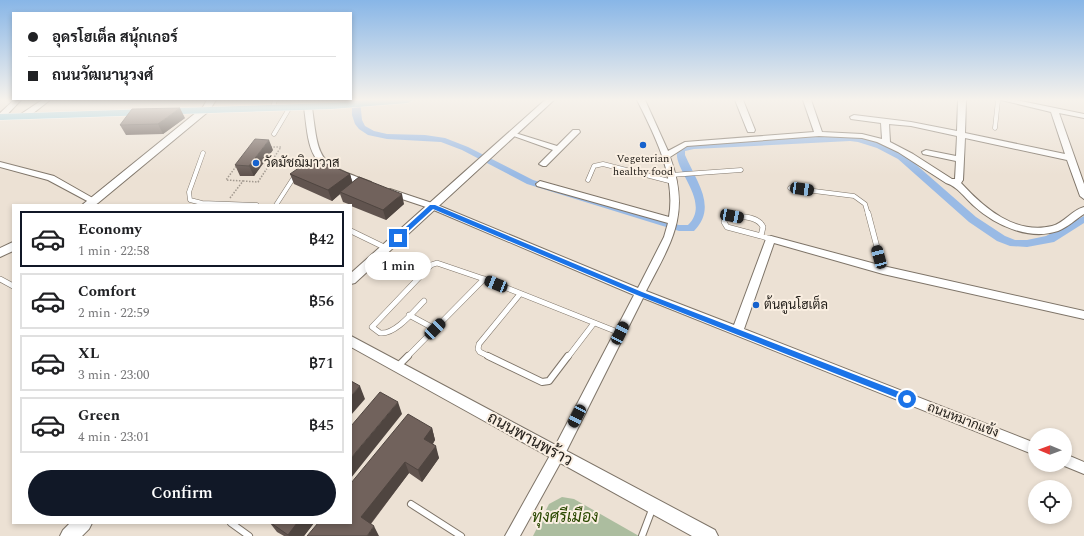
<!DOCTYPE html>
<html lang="en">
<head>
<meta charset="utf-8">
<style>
	body { margin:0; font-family:Spectral,Sarabun,serif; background:#f6f6f6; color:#202124; height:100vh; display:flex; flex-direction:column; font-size:15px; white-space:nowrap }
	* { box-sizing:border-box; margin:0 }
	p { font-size:13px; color:#757577 }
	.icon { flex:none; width:22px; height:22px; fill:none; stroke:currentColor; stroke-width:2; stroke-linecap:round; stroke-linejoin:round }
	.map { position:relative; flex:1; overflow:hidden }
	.side { position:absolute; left:12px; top:204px; width:340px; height:320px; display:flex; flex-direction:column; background:#fff; border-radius:0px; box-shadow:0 2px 6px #0003 }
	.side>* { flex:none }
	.banner { position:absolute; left:12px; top:12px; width:340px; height:88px; border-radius:0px; box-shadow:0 2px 6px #0003; display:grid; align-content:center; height:88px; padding:0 16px; background:#fff }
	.needle { width:26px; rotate:271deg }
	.buttons { position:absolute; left:1028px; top:428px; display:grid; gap:8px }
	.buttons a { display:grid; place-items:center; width:44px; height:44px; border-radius:50%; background:#fff; box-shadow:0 2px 6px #0003; font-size:20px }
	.end { position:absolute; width:18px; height:18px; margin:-9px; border:5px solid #1a73e8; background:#fff; box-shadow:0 0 0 2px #fff }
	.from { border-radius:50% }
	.bubble { position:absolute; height:28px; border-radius:14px; background:#fff; box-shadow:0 2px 6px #0003; font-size:13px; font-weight:600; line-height:28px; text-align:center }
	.car { position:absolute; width:12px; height:24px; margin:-12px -6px; border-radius:5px; box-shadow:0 0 3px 1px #0007; background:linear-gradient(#222 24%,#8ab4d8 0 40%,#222 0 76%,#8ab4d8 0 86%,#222 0) }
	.banner b { display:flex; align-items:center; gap:14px; height:38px; font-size:15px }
	.banner b+b { border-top:1px solid #e0e0e0 }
	.banner i { width:10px; height:10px; background:#202124 }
	ul { padding:7px 0 0; list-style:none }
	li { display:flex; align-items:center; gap:12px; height:56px; margin:0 8px 6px; padding:0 8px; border:2px solid #e0e0e0; border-radius:0px }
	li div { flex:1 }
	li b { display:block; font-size:15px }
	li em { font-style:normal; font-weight:600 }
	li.current { border-color:#111827 }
	li>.icon { width:36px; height:36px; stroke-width:1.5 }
	.primary-button { display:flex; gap:8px; margin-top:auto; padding:8px 16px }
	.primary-button a { flex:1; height:46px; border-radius:24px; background:#111827; color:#fff; font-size:16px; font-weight:600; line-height:46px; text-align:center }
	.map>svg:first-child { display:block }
	.green { fill:#acbd9f }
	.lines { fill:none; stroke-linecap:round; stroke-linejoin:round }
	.canal { fill:#99bae5; fill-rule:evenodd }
	.service-far2-casing { stroke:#7e7468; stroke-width:5 }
	.service-far1-casing { stroke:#7e7468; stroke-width:6 }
	.service-casing { stroke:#7e7468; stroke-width:8 }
	.minor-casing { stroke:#7e7468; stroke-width:2 }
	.tertiary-casing { stroke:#7e7468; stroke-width:2 }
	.primary-casing { stroke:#fff; stroke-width:1 }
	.path { stroke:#a2998f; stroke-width:1.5; stroke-dasharray:1.5 1.5; stroke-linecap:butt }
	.service-far2 { stroke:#fff; stroke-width:4 }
	.service-far1 { stroke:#fff; stroke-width:5 }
	.service { stroke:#fff; stroke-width:6 }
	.minor { fill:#fff; fill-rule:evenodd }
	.tertiary { fill:#fff; fill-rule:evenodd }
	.primary { fill:#8dcde3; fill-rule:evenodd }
	.wall { fill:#61544f }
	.shaded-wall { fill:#4f4540 }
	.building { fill:#71625c; stroke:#4f4540 }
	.route { fill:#1a73e8 }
	.poi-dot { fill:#1662cd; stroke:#f9eee1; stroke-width:1.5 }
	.labels { text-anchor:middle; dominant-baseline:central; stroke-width:4; stroke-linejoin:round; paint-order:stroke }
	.far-poi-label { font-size:11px; fill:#26221d; stroke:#f9eee1 }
	.poi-label { font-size:13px; fill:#26221d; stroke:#f9eee1; text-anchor:start }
	.street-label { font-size:13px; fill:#26221d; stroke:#f9eee1 }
	.near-street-label { font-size:16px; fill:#26221d; stroke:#f9eee1 }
	.near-park-label { font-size:16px; font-style:italic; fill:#2a4800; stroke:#f9eee1 }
</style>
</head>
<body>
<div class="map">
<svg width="1084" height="536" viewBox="0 0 1084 536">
	<rect width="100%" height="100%" fill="#ece1d4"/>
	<path class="green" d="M562 497 574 499 639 536H533L549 504Z"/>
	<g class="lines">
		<path class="canal" d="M352 100H360L362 120 365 126 374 131 387 134 425 135 445 138 468 147 533 180 679 225H688C713 201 669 167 678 148L693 143 850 135 858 137 884 144 905 155 976 217 1005 236 1015 240H1027L1046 236 1084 216V223L1054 242 1027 247 1010 246 997 241 969 222 898 159 877 148 858 142 850 141 694 149 685 151V155C696 181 718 207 694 231H679L527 184 462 150 441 142 387 139 368 135 359 129 355 124 352 115Z"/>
		<defs>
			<path id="service-far2" d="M273 108 275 100
				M995 128 998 100
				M274 134 290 107
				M203 153 189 192 190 200 202 203 257 205
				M671 175 741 170
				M588 180 594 166 603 164 673 182
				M790 188 854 196 865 204 868 214
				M276 205 296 174"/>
			<path id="service-far1" d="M868 213 883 270
				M725 217C736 216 758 215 763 227L761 236 727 227 724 222Z
				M351 231 386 248
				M761 236 771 239
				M0 279 13 286
				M424 301C414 311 395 335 380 333L372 327 431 265 437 263 484 279 620 333
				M409 315 435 329
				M407 357 484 279
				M490 357 480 352 478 349 479 344 520 294
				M568 357 594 323"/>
			<path id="service" d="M488 356 542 382 549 381 568 356
				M398 366 408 356
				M411 504 461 536
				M231 523 249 536
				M642 536 653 507"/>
			<path id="minor" d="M14 100H21L3 119H0V113Z
				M42 100H50L27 118H21V114Z
				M637 100H645L668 151 685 142 814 132 803 100H811L822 132 862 134 882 139 881 123 851 119 850 117 854 115 911 122 957 131 958 100H966L965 133 1065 154 1051 112 1001 100H1016L1084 114V118L1059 113 1084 184V199L1080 196 1067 160 965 138 963 180 961 183C984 208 1015 235 1052 226 1064 223 1072 210 1084 207V214C1076 219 1068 227 1058 231 1029 241 995 225 974 206 965 198 957 186 946 183L898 152 877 142 862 138 819 136 687 146 670 157C691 214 672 241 646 291L734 325 766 239 771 236 883 266 1084 311V319L883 274 774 243 744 329 1035 443V455L643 298 563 458 520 536H505L553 450 634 295 429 208 387 194 386 192 390 189 435 204 638 288 664 237 668 223 537 186 536 184 540 181 669 217C676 176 655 136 637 100ZM889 124 911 126 957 136 956 156 926 150 922 152 923 154 956 161 955 179H952L913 154 890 142Z
				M735 100H743L755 130 754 132H748L747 130Z
				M305 105H308L312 107C319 162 318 163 371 182L372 184 371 186C364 188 354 182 348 180 307 165 309 145 304 107Z
				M573 130H579L580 132 546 166H543L539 164 553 150 508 134 512 132 557 146Z
				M0 162 54 176 98 201 97 203H91L48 180 0 167Z
				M1065 454 1084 462V474L1062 465H1065Z"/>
			<path id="tertiary" d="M207 100H216L209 111 98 203 95 205H82L203 107Z
				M545 100H554L355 283 351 284V273Z
				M13 242V251L0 257V248Z
				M351 336 715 530 718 536H692L351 347Z
				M70 523H92L89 529 82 536H60L63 530Z"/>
			<path id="primary" d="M363 100H413L408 103 332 109 0 120V114L332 103Z"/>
		</defs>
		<use href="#service-far2" class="service-far2-casing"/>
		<use href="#service-far1" class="service-far1-casing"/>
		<use href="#service" class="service-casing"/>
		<use href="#minor" class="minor-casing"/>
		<use href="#tertiary" class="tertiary-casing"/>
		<use href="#primary" class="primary-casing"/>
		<path class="path" d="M243 181 258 182 281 147H270
			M230 198 243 181 226 180 237 165"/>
		<use href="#service-far2" class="service-far2"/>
		<use href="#service-far1" class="service-far1"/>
		<use href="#service" class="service"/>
		<use href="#minor" class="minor"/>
		<use href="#tertiary" class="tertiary"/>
		<use href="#primary" class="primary"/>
	</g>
	<path class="wall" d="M185 118 163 134 126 135 120 125Z
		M273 150 254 176H240L235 165Z
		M290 174H350L352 182 404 204 386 220 351 206V205L343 202 340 194 332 201 294 184Z
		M432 428 435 440 433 444 439 458 422 482 409 473 371 524 307 536Z
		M270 523H314L304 536H284L277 532Z"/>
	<path class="shaded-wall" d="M180 108 185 118 163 134 158 124Z
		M269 140 273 150 254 176 249 166Z
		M350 174 353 184 340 192V194L332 201 328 190Z
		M402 194 404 204 386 220 383 210Z
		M360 386 365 399 351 415V396Z
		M398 402 402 414 351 478V458Z
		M432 428 435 440 427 451 424 439Z
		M436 446 439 458 422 482 418 470Z
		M405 462 409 473 367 528 361 517Z
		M297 523H314L304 536H289L288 535Z
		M374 526 379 536H367Z"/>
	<path class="building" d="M180 108 158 124 120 125 132 109Z
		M255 139 269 140 249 166 235 165Z
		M313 158 350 174 328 190 290 174Z
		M359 177 402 194 383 210 340 192Z
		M351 381 360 386 351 396Z
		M380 392 398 402 351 458V426Z
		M408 414 432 428 424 439 436 446 418 470 405 462 361 517 374 526 367 536H307L318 523H351V483Z
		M271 523H297L288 535Z"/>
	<linearGradient id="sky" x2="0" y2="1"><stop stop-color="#88b6e7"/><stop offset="0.57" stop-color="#f6f2ec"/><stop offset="1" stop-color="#f6f2ec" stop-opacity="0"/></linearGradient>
	<rect width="1084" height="175" fill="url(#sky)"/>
	<path class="route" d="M430 205H435L642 292 910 396 911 399 907 402 905 401 637 295 433 209 400 239H396V236Z"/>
	<g class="poi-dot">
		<circle cx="643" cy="145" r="4"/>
		<circle cx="256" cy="163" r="4"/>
		<circle cx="756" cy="305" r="4"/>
	</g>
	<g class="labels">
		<g class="far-poi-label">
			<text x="643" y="158">Vegeterian<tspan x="643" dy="13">healthy food</tspan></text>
		</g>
		<g class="poi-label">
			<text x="264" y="163">วัดมัชฌิมาวาส</text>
			<text x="764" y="305">ต้นคูนโฮเต็ล</text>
		</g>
		<g class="street-label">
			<text transform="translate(963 420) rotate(21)">ถนนหมากแข้ง</text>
		</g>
		<g class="near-street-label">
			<text transform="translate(530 439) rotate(29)">ถนนพานพร้าว</text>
		</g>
		<g class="near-park-label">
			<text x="565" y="517">ทุ่งศรีเมือง</text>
		</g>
	</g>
</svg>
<div class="buttons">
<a><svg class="needle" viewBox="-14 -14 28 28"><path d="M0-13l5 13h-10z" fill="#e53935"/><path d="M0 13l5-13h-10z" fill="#757577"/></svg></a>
<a><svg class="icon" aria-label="locate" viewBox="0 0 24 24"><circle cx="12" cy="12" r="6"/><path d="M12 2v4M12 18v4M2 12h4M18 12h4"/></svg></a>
</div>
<i class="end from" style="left:907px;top:399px"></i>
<i class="end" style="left:398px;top:238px"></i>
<div class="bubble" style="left:365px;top:252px;width:66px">1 min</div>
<i class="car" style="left:802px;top:189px;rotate:98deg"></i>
<i class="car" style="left:732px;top:216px;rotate:101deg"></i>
<i class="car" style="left:879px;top:257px;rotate:345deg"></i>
<i class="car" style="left:496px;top:284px;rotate:292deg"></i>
<i class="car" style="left:435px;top:329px;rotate:45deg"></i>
<i class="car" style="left:620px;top:333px;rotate:26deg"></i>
<i class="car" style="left:577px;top:416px;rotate:207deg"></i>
<div class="banner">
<b><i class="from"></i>อุดรโฮเต็ล สนุ้กเกอร์</b>
<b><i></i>ถนนวัฒนานุวงศ์</b>
</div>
<section class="side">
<ul>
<li class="current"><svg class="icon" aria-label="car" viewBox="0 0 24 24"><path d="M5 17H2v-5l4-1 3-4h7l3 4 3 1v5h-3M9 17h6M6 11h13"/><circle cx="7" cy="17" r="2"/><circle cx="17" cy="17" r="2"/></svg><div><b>Economy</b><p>1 min · 22:58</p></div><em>฿42</em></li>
<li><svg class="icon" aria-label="car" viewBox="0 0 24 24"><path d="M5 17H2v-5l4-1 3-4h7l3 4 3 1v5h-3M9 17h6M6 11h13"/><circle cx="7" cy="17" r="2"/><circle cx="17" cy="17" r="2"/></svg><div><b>Comfort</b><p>2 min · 22:59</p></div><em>฿56</em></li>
<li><svg class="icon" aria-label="car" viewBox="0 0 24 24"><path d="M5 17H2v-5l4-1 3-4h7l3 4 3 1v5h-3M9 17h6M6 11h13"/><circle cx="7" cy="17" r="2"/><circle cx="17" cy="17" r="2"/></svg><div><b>XL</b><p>3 min · 23:00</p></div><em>฿71</em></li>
<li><svg class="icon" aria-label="car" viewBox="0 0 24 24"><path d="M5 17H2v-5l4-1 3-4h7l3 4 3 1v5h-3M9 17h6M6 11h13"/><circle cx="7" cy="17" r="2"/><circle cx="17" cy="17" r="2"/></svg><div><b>Green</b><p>4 min · 23:01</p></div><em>฿45</em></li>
</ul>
<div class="primary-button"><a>Confirm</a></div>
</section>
</div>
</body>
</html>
